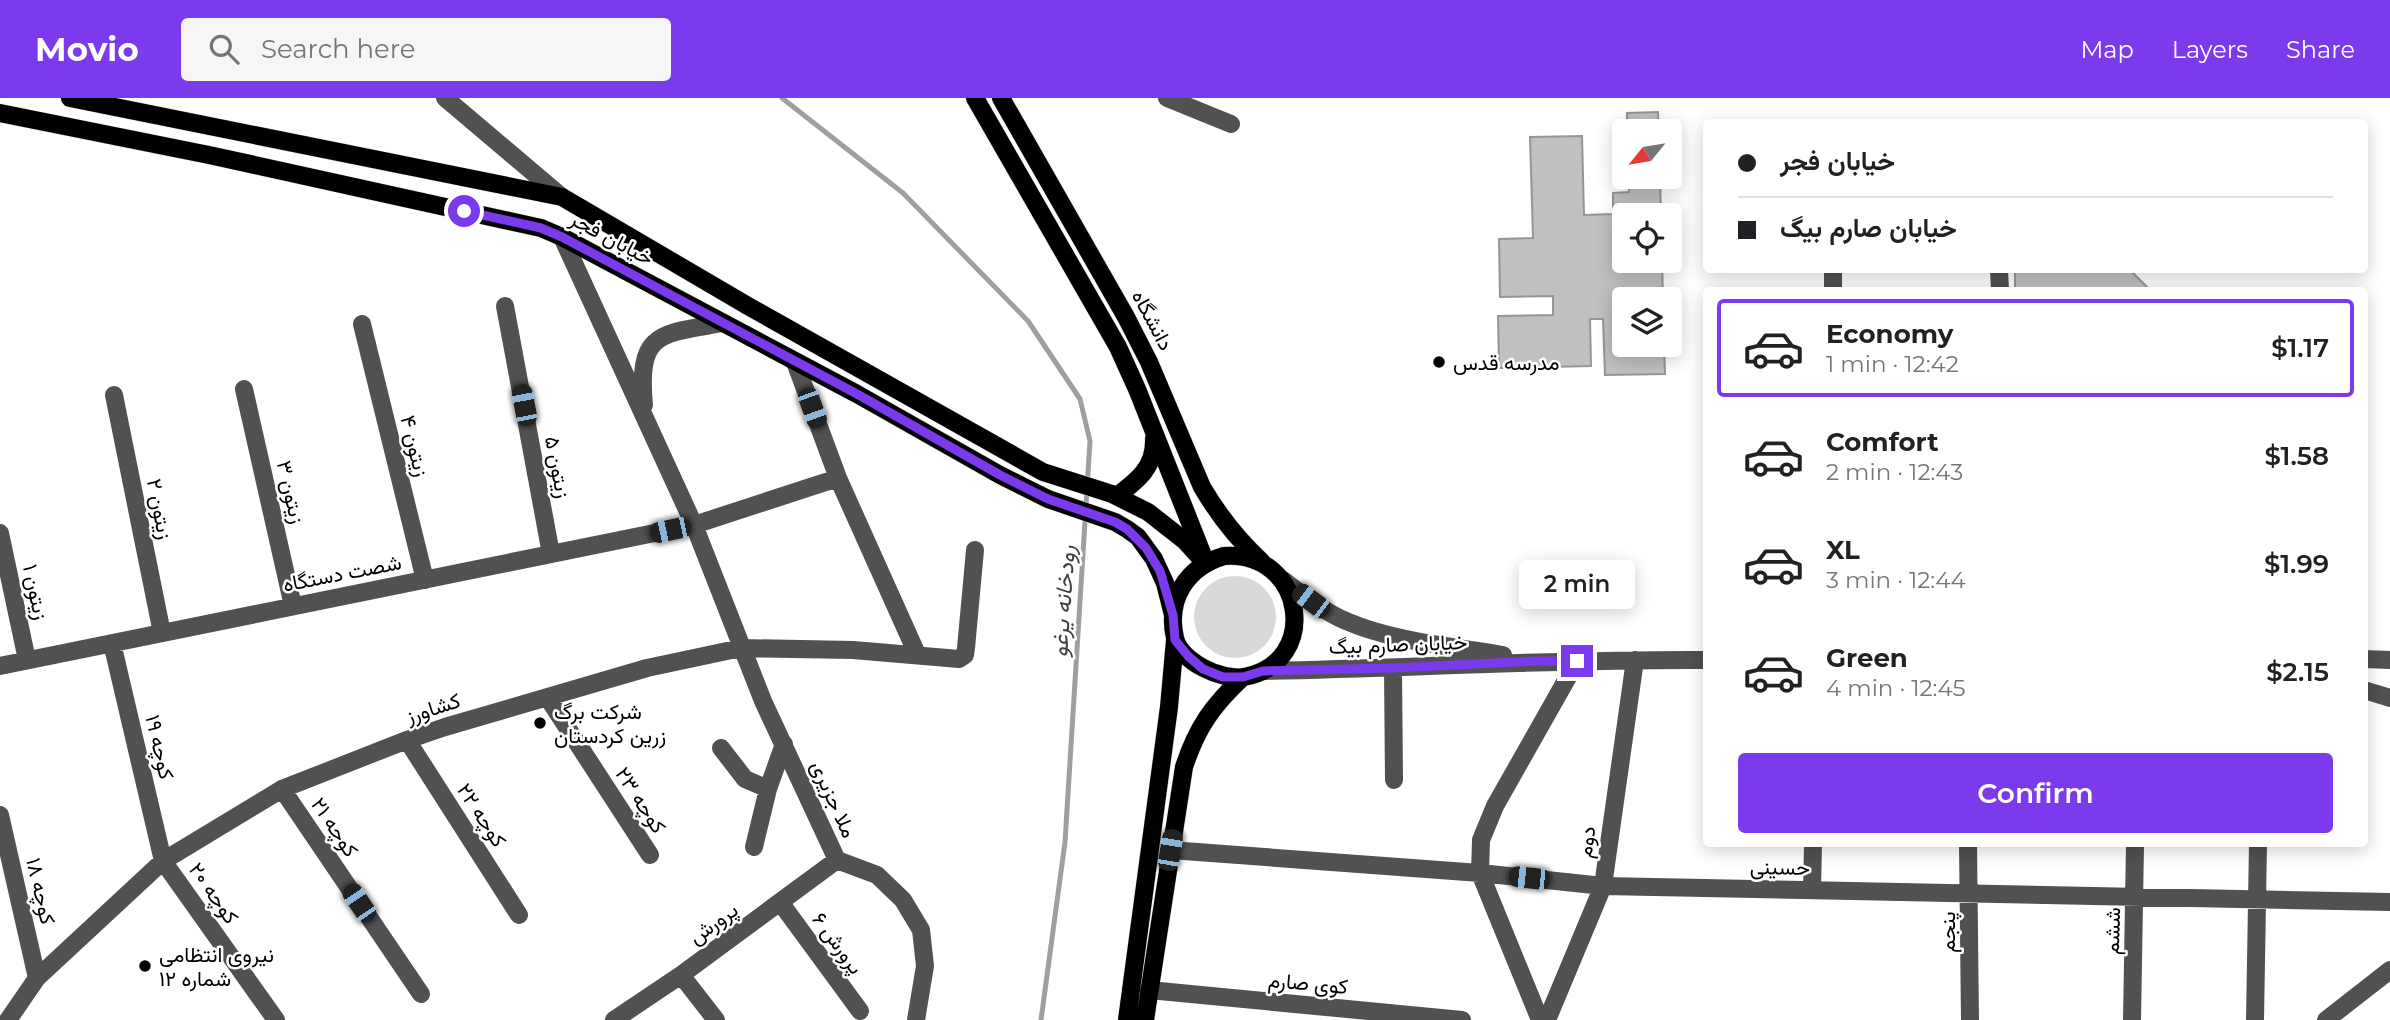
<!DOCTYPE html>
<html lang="en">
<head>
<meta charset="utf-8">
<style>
	body { margin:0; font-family:Montserrat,Vazirmatn,sans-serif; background:#f6f6f6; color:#202124; height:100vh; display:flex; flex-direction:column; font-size:26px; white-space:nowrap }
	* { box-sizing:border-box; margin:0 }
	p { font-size:23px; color:#757577 }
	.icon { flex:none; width:38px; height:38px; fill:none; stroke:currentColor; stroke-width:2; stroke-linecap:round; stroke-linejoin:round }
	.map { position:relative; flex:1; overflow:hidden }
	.side { position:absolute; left:1703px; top:189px; width:665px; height:560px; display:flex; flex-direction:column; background:#fff; border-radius:7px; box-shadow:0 4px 18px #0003 }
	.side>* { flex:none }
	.guide { position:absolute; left:1703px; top:21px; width:665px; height:154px; border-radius:7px; box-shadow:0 4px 18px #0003; display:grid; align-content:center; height:154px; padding:0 35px; background:#fff }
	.needle { width:46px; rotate:240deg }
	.buttons { position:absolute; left:1612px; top:21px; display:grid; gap:14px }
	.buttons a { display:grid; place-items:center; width:70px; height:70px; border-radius:7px; background:#fff; box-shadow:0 4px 18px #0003; font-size:35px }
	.end { position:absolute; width:32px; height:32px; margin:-16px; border:9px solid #7c3aed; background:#fff; box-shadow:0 0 0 4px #fff }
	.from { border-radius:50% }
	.bubble { position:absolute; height:49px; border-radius:7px; background:#fff; box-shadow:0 4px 18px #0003; font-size:23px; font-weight:600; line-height:49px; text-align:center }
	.car { position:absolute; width:21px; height:42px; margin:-21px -10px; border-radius:9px; box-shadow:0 0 5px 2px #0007; background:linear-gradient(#222 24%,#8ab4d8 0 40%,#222 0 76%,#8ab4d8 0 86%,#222 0) }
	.guide b { display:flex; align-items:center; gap:24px; height:66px; font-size:26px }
	.guide b+b { border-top:2px solid #e0e0e0 }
	.guide i { width:18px; height:18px; background:#202124 }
	ul { padding:12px 0 0; list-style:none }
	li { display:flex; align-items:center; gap:21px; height:98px; margin:0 14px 10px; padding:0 21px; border:4px solid transparent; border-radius:7px }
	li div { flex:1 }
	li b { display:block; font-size:26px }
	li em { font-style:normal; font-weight:600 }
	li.on { border-color:#7c3aed }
	li>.icon { width:63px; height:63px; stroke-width:1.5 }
	.button { display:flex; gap:14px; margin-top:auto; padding:14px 35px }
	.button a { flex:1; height:80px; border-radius:7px; background:#7c3aed; color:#fff; font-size:28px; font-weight:600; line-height:80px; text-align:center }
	header { display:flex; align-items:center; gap:42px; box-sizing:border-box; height:98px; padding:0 35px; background:#7c3aed; color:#fff }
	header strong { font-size:33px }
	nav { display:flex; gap:38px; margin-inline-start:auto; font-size:24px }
	.search { width:490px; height:63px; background:#f6f6f6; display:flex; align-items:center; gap:18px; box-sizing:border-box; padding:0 24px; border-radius:7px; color:#757577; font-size:26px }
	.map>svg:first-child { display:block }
	.green { fill:#d8d8d8 }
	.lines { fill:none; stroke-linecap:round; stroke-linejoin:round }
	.stream { stroke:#9f9f9f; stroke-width:5 }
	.building { fill:#c0c0c0; stroke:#959595; stroke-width:2 }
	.major-casing { stroke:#dbdbdb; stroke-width:19 }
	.minor { stroke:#515151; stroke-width:18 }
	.major { stroke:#000; stroke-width:18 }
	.route { stroke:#7c3aed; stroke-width:9 }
	.poi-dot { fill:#000; stroke:#fff; stroke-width:2.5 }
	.labels { text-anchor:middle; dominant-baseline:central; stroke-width:5; stroke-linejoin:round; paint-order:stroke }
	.street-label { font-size:21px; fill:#000; stroke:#fff }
	.poi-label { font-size:21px; fill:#000; stroke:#fff; text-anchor:start }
	.water-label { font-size:23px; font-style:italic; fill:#404040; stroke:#fff }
</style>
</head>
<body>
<header>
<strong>Movio</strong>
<div class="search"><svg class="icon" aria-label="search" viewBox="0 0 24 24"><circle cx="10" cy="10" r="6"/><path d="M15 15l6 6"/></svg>Search here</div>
<nav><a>Map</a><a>Layers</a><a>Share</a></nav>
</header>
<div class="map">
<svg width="2390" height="922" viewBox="0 0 2390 922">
	<rect width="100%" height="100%" fill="#fff"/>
	<path class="green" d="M1194 519a41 41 0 1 1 82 0a41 41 0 1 1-82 0Z"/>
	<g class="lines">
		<path class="stream" d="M782 0 903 95 1028 223 1080 301 1090 343 1065 744 1041 922"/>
	</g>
	<path class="building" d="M1658 14 1659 33H1627V15Z
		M1582 38 1584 117 1613 116V95L1629 94 1628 79H1660L1661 117H1624V163H1662L1663 201H1624V247H1664L1665 276 1605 277 1603 221H1590L1591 268 1499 270 1498 218 1553 217V198L1500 199 1499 141 1533 140 1530 39Z
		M2015 172H2130L2150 192H2015Z"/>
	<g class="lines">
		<defs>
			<path id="major" d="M70 0 562 99 748 208 1043 374 1112 396 1148 414 1185 443 1205 465
				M975 0 1118 249 1137 291 1202 455
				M1001 0 1126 219 1149 264 1202 389C1219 418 1237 441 1262 464
				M0 15 209 57 541 130 562 139 857 296 1000 377 1048 401 1115 424 1127 431 1138 439 1154 461 1165 485 1173 517
				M1117 398C1138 382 1155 369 1154 341
				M1224 458C1305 452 1322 565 1244 579 1221 583 1180 563 1175 540 1166 501 1187 469 1224 458Z
				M1127 922 1169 609 1175 542
				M1145 922 1184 669C1197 629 1213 607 1243 579"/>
		</defs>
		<use href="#major" class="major-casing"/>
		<path class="minor" d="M445 0 562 99
			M1167 0 1231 26
			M562 139 694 427 763 603 837 762 877 777 903 802 921 832 925 868 916 922
			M1833 172V192
			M1999 172 2000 192
			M505 208 551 456
			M362 226 425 482
			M795 264 838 380 917 556
			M244 291 293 508
			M114 297 162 535
			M644 307C637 233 660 236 723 225
			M0 435 27 562
			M1283 482C1303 497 1323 513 1346 523 1395 544 1451 548 1503 557
			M112 545 163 763 276 922
			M2364 561 2390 562
			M0 568 694 427 838 380
			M1393 570 1394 682
			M1263 573C1411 570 1558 561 1706 562
			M2364 592 2390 600
			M548 600 650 757
			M407 642 519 817
			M721 650 745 681 768 691
			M282 691 421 896
			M0 717 37 880
			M1968 746 1970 922
			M754 749 768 691 784 646
			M1170 752 1480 775 1603 788 2390 804
			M1812 792 1813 746
			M780 804 860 913
			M681 877 716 922
			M1149 892 1462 922
			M8 922 37 880 163 763 282 691 407 642 445 629 647 570 741 550 853 552 959 561 965 557 966 550 975 452
			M614 922 681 877 837 762
			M1540 922 1480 775 1481 742 1495 708 1577 563
			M1547 922 1603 788 1635 562
			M2132 922 2135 746
			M2255 922 2258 746
			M2326 922 2390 872"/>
		<use href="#major" class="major"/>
	</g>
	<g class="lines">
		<path class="route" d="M464 113 541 130 562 139 857 296 1000 377 1048 401 1115 424 1127 431 1146 450 1160 473 1173 517 1175 542 1188 558 1203 571 1223 579H1243L1263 573 1393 570 1534 563H1577"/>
	</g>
	<g class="poi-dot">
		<circle cx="1439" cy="264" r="7"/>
		<circle cx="540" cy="625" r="7"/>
		<circle cx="145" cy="868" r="7"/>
	</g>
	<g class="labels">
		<g class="street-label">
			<text transform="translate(612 140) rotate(28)">خیابان فجر</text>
			<text transform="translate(1153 222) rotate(62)">دانشگاه</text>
			<text transform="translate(415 348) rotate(76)">زیتون ۴</text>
			<text transform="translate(558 369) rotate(79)">زیتون ۵</text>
			<text transform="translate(291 394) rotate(77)">زیتون ۳</text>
			<text transform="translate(160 411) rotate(79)">زیتون ۲</text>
			<text transform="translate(342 475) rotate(-11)">شصت دستگاه</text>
			<text transform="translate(36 494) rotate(78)">زیتون ۱</text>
			<text transform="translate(1398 546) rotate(-2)">خیابان صارم بیگ</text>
			<text transform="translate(433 610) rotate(-18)">کشاورز</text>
			<text transform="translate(160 649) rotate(77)">کوچه ۱۹</text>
			<text transform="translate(834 701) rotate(66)">ملا جزیری</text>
			<text transform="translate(641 702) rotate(57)">کوچه ۲۳</text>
			<text transform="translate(482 717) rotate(57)">کوچه ۲۲</text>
			<text transform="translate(335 729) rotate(56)">کوچه ۲۱</text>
			<text transform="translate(1586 744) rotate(-82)">دوم</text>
			<text transform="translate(1780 769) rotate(1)">حسینی</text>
			<text transform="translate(41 793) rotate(77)">کوچه ۱۸</text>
			<text transform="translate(214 795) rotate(55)">کوچه ۲۰</text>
			<text transform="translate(713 825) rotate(-36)">پرورش</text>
			<text transform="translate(2112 833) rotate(-88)">ششم</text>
			<text transform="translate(1947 834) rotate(-90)">پنجم</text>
			<text transform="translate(838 845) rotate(54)">پرورش ۶</text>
			<text transform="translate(1308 885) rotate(5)">کوی صارم</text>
		</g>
		<g class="poi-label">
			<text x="1453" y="264">مدرسه قدس</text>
			<text x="554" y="613">شرکت برگ<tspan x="554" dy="24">زرین کردستان</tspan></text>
			<text x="159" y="856">نیروی انتظامی<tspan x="159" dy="24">شماره ۱۲</tspan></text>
		</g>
		<g class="water-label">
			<text transform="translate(1063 503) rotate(-86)">رودخانه یرغو</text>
		</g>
	</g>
</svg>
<div class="buttons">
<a><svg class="needle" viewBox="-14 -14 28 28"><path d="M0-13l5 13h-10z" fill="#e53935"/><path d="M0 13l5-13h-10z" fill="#757577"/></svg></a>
<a><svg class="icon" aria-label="locate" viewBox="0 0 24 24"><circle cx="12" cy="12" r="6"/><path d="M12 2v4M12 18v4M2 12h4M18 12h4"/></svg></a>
<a><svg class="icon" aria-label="layers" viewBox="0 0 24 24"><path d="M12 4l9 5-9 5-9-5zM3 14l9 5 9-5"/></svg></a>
</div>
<i class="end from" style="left:464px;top:113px"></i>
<i class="end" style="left:1577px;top:563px"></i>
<div class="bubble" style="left:1519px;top:462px;width:116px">2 min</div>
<i class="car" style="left:524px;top:307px;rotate:349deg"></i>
<i class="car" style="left:812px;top:310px;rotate:160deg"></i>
<i class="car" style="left:670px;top:432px;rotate:258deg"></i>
<i class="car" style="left:1311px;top:503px;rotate:307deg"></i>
<i class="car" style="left:1170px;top:752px;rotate:10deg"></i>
<i class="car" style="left:1529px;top:780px;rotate:276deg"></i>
<i class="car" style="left:359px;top:805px;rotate:326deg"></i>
<div class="guide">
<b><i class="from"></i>خیابان فجر</b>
<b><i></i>خیابان صارم بیگ</b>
</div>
<section class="side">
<ul>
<li class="on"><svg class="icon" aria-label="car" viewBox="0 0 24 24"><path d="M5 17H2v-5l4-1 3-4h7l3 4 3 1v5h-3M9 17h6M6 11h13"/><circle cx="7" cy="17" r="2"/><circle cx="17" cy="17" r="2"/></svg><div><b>Economy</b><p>1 min · 12:42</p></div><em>$1.17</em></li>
<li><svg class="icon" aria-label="car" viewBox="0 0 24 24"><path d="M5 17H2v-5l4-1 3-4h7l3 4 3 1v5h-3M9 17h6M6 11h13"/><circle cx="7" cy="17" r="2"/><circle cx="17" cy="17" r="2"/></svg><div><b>Comfort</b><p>2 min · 12:43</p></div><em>$1.58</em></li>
<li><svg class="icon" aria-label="car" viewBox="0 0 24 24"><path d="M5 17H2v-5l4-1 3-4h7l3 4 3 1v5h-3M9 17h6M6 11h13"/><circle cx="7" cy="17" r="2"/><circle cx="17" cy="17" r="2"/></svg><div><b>XL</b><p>3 min · 12:44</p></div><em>$1.99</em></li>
<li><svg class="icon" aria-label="car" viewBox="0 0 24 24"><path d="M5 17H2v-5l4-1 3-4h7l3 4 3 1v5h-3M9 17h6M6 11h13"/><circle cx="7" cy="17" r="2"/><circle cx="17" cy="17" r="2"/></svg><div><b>Green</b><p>4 min · 12:45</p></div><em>$2.15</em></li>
</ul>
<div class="button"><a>Confirm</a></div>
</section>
</div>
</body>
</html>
